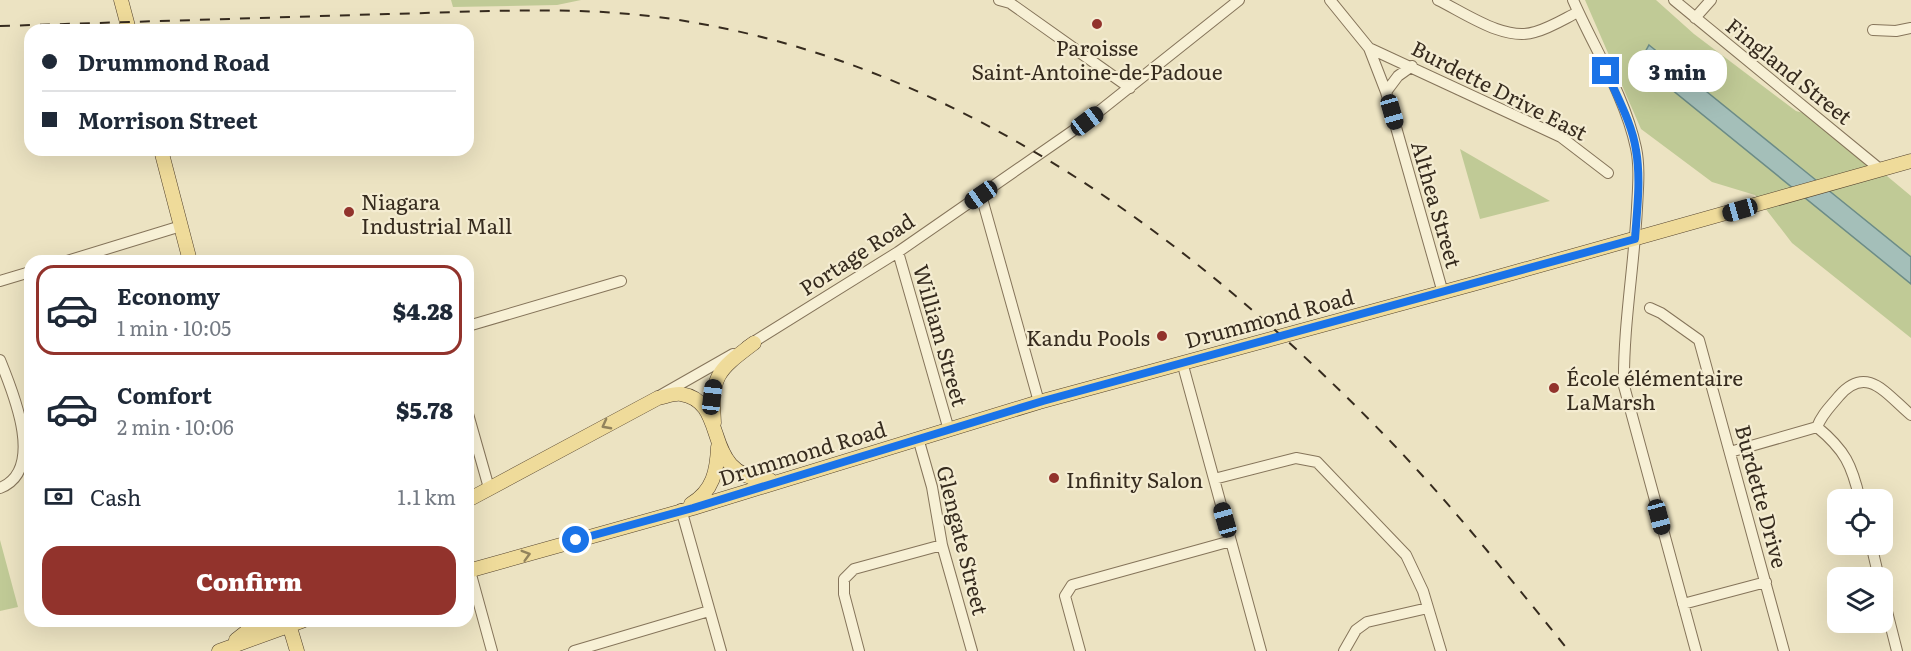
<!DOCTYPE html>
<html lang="en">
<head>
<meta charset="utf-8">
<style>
	body { margin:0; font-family:Literata,serif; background:#f2f2f3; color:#1f2937; height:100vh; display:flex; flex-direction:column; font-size:22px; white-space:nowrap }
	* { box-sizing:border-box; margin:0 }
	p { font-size:20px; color:#747a83 }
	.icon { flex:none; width:33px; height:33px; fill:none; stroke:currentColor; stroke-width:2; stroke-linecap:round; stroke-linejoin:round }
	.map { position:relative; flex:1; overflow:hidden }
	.panel { position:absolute; left:24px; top:255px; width:450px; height:372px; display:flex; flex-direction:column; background:#fff; border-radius:18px; box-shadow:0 6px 24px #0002 }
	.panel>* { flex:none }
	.hud { position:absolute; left:24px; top:24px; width:450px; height:132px; border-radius:18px; box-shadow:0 6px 24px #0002; display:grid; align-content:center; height:132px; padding:0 18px; background:#fff }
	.tools { position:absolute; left:1827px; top:489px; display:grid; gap:12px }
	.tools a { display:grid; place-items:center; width:66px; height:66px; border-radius:12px; background:#fff; box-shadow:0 6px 24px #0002; font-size:30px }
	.end { position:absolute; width:27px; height:27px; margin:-14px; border:8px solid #1a73e8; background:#fff; box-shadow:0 0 0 3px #fff }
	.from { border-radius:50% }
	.bubble { position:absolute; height:42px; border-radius:18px; background:#fff; box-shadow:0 6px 24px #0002; font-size:20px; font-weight:800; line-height:42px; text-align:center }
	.car { position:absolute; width:18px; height:36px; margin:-18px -9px; border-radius:8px; box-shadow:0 0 4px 2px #0007; background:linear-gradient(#222 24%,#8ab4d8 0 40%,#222 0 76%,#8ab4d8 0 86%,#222 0) }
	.hud b { display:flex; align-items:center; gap:21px; height:57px; font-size:22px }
	.hud b+b { border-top:2px solid #e0e1e3 }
	.hud i { width:15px; height:15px; background:#1f2937 }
	ul { padding:10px 0 0; list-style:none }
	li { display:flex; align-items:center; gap:18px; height:90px; margin:0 12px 9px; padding:0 6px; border:3px solid transparent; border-radius:18px }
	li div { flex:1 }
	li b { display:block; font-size:22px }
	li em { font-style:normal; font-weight:800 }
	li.active { border-color:#92332c }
	li>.icon { width:54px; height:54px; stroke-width:1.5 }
	.pay { display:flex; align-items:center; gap:15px; height:66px; padding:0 18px; font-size:22px }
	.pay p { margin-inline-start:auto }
	.cta { display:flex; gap:12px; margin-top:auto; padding:12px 18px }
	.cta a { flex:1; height:69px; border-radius:18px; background:#92332c; color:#fff; font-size:24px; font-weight:800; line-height:69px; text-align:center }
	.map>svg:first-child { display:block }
	.green { fill:#c0ca96 }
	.water { fill:#a4bfb9; stroke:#6c8c87; stroke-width:1.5 }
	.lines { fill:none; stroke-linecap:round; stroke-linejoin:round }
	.minor-casing { stroke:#85745a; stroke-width:12 }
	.major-casing { stroke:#53422e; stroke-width:15 }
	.minor { stroke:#f7f0d5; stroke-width:10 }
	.major { stroke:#efdb9a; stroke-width:14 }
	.rail { stroke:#362b1e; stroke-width:2; stroke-dasharray:10 10; stroke-linecap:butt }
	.oneway { stroke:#92835c }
	.route { stroke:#1a73e8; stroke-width:8 }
	.poi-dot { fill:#92332c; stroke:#f4ecd1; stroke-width:2 }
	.labels { text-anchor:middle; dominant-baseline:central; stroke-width:4.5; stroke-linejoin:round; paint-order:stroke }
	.poi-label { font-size:21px; fill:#362b1e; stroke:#f4ecd1; text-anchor:start }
	.street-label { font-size:21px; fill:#362b1e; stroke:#f4ecd1 }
</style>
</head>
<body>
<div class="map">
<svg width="1911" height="651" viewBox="0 0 1911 651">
	<rect width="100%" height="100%" fill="#ece3c2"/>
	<path class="green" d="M451 0H581L557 5 453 7Z
		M1585 0H1656L1694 34 1796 111 1815 116 1911 196V257L1649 45 1639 62 1911 283V338L1792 243 1755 195 1712 182 1641 129Z
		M1460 149 1550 201 1480 219Z
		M0 540 18 607 0 611Z"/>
	<path class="water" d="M1649 45 1911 257V284L1639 63Z"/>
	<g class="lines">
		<defs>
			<path id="minor" d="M999 0 1010 3 1130 88
				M1330 0 1369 48 1386 92 1443 293
				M1438 0C1465 13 1505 42 1535 32 1550 28 1564 19 1578 12
				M1573 0C1594 48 1625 96 1636 148 1640 167 1638 188 1637 208 1634 267 1623 327 1624 386L1696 651
				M1674 0 1881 170
				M1695 18 1711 0
				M1873 30 1896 31 1911 28
				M1369 48 1561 137 1608 173
				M1386 92 1398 76 1412 66
				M981 195 1039 402
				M898 252 949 430
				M67 261 181 226
				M0 281 30 272
				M1650 308 1661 313 1699 340 1784 651
				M468 326 621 281
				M747 346 898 252 1087 121 1239 0
				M0 360C13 392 46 470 0 488
				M1182 362 1261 651
				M661 395 733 354
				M468 414 489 488
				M1817 427C1822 414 1830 407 1839 396 1867 364 1886 394 1911 415
				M1817 427C1845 450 1852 465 1860 500
				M918 438 932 487 942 545 972 651
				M1730 452 1817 427
				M1214 479 1296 458 1317 462 1406 555 1423 591 1441 651
				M681 509 721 651
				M1871 544 1879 578
				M470 571 492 651
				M1882 592 1897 651
				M1683 604 1766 582
				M574 651 709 611
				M859 651 844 594V579L854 569 942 545
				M1080 651 1065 596 1072 585 1231 541
				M1344 651 1356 630 1367 622 1428 608"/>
			<path id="major" d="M121 0 129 30
				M161 150 190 261
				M714 423C711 375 717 371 754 343
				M468 500 658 398C664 397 674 393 681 394 732 402 698 478 770 480
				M691 504C713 491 717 471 718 447
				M468 571 693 508 1039 402 1473 284 1911 161
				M288 621 297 651
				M236 640 250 629 266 621
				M219 651 302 621"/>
		</defs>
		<use href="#minor" class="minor-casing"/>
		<use href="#major" class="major-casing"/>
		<use href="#minor" class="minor"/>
		<use href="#major" class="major"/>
		<path class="rail" d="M0 26C129 22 259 18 388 14 475 12 563 6 650 16 945 52 1193 236 1394 445 1456 510 1512 581 1569 651"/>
	</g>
	<defs><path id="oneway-chevron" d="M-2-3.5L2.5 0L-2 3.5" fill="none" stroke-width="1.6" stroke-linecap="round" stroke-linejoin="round" transform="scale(1.5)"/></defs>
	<g class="oneway">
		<use href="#oneway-chevron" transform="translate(606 425) rotate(152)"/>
		<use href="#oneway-chevron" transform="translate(526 555) rotate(-16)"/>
	</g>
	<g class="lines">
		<path class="route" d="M576 540 693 508 1043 401 1635 239C1637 210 1641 179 1636 150 1632 123 1617 97 1606 71"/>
	</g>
	<g class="poi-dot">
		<circle cx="1097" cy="24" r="6"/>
		<circle cx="349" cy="212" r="6"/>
		<circle cx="1162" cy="336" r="6"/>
		<circle cx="1554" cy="388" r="6"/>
		<circle cx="1054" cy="478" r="6"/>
	</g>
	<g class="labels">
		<g class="poi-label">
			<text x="1097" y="46" text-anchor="middle">Paroisse<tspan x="1097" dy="24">Saint-Antoine-de-Padoue</tspan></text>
			<text x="361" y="200">Niagara<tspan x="361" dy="24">Industrial Mall</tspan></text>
			<text x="1150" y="336" text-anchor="end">Kandu Pools</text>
			<text x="1566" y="376">École élémentaire<tspan x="1566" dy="24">LaMarsh</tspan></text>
			<text x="1066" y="478">Infinity Salon</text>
		</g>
		<g class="street-label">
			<text transform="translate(1790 70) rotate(39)">Fingland Street</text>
			<text transform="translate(1500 89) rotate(27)">Burdette Drive East</text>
			<text transform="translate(1438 204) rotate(74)">Althea Street</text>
			<text transform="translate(856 253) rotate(-33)">Portage Road</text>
			<text transform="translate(1269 317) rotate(-15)">Drummond Road</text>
			<text transform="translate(942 335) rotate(74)">William Street</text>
			<text transform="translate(802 452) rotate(-17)">Drummond Road</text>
			<text transform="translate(1763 496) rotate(75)">Burdette Drive</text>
			<text transform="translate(964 540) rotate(76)">Glengate Street</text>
		</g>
	</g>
</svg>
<div class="tools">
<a><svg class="icon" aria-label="locate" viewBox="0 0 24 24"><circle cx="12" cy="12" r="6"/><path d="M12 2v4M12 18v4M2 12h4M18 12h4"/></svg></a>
<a><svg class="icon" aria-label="layers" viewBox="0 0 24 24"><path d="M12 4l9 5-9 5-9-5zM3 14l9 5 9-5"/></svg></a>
</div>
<i class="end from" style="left:576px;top:540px"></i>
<i class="end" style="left:1606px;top:71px"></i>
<div class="bubble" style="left:1628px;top:50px;width:99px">3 min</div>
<i class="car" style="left:1392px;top:112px;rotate:164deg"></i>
<i class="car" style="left:1087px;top:121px;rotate:53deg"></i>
<i class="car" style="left:981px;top:195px;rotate:235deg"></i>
<i class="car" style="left:1740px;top:210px;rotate:254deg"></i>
<i class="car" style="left:712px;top:397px;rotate:7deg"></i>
<i class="car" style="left:1659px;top:517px;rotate:165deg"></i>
<i class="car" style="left:1225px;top:520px;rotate:344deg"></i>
<div class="hud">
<b><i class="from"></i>Drummond Road</b>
<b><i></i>Morrison Street</b>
</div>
<section class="panel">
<ul>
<li class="active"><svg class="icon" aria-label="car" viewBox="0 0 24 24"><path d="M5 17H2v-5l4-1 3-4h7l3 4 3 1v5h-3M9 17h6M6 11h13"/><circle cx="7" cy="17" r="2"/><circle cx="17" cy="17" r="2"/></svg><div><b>Economy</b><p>1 min · 10:05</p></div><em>$4.28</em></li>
<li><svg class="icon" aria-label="car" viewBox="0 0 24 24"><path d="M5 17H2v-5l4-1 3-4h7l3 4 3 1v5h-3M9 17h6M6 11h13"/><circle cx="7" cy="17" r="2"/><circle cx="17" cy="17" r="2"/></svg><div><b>Comfort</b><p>2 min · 10:06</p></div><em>$5.78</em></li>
</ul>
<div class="pay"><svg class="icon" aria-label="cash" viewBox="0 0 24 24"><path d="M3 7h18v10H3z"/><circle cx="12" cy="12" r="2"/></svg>Cash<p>1.1 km</p></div>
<div class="cta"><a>Confirm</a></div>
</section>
</div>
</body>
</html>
